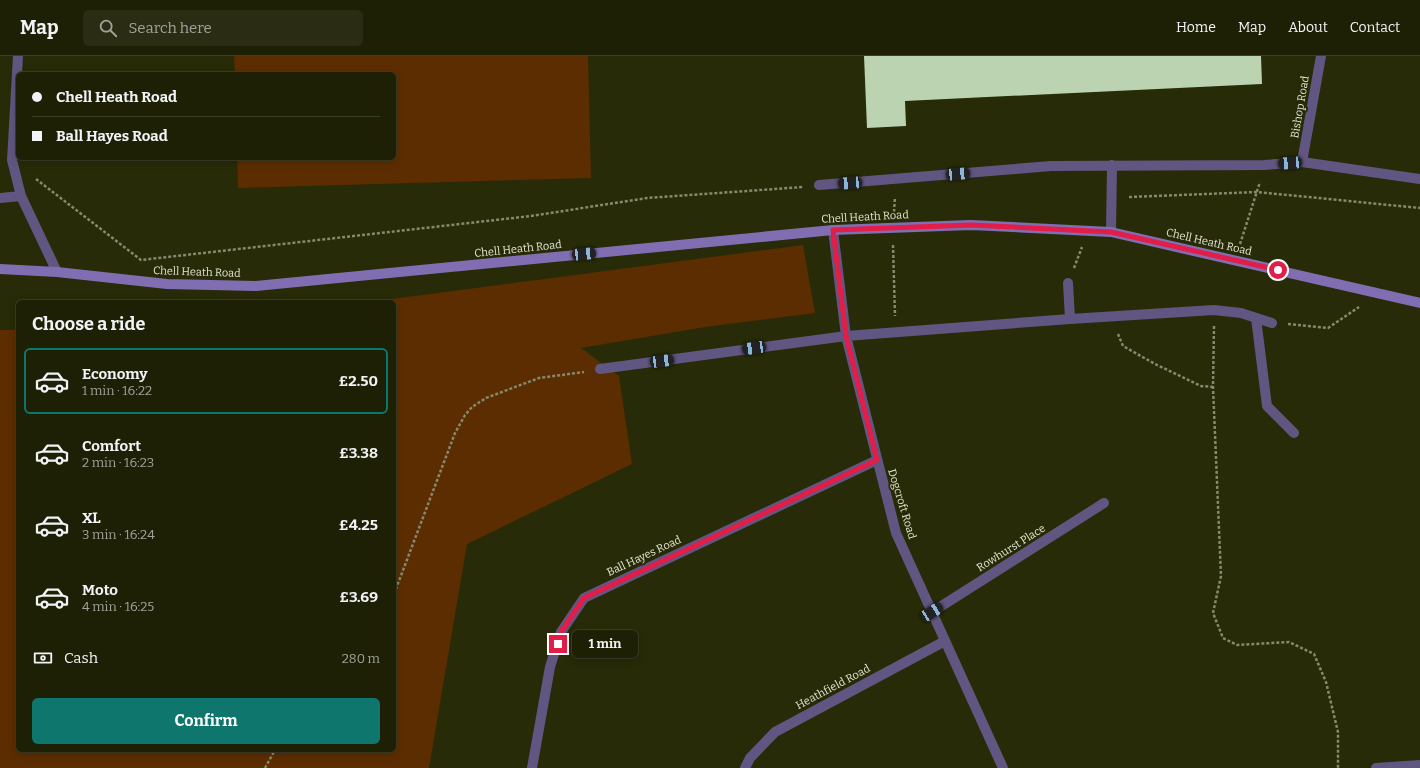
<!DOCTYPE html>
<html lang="en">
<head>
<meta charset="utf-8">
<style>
	body { margin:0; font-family:Bitter,serif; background:#2a2d13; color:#f1f3f6; height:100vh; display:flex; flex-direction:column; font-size:15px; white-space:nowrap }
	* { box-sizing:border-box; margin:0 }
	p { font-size:13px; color:#a0a39a }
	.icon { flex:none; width:22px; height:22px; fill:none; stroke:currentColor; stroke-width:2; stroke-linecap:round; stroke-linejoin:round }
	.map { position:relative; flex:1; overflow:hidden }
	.side { position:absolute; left:16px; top:244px; width:380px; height:452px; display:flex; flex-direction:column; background:#1d2005; border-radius:6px; box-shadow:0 2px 10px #0003,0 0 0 1px #3b3e27 }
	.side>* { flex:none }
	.banner { position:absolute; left:16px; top:16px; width:380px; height:88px; border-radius:6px; box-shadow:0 2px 10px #0003,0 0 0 1px #3b3e27; display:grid; align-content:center; height:88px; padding:0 16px; background:#1d2005 }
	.end { position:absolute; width:18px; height:18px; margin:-9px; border:5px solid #e11d48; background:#fff; box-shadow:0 0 0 2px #fff }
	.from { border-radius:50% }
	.bubble { position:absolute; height:28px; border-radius:6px; background:#1d2005; box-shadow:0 2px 10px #0003,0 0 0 1px #3b3e27; font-size:13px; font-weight:700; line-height:28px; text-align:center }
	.car { position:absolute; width:12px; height:24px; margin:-12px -6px; border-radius:5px; box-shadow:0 0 3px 1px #0007; background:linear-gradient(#222 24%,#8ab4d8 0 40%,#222 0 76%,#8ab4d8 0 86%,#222 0) }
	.banner b { display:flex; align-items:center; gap:14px; height:38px; font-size:15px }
	.banner b+b { border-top:1px solid #3b3e27 }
	.banner i { width:10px; height:10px; background:#f1f3f6 }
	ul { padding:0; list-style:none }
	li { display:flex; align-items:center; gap:12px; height:66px; margin:0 8px 6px; padding:0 8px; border:2px solid transparent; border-radius:6px }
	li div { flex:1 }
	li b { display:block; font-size:15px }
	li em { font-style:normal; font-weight:700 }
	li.on { border-color:#0f766e }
	li>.icon { width:36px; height:36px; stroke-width:1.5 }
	h2 { padding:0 16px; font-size:18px; line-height:48px }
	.pay { display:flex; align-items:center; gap:10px; height:44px; padding:0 16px; font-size:15px }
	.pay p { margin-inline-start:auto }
	.action { display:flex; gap:8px; margin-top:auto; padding:8px 16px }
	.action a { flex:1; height:46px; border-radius:6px; background:#0f766e; color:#fff; font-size:16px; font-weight:700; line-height:46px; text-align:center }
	header { display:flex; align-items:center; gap:24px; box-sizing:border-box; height:56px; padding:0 20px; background:#1d2005; border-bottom:1px solid #3b3e27 }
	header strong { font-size:19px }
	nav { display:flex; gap:22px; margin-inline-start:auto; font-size:14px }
	.search { width:280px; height:36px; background:#2a2d13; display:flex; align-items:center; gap:10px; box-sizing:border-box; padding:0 14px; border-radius:6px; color:#a0a39a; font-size:15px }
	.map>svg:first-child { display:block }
	.green { fill:#5c2d00 }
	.building { fill:#bbd3b0 }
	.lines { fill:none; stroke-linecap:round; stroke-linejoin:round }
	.path { stroke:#85896e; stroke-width:2.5; stroke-dasharray:3 2; stroke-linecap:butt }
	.lane { stroke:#615681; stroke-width:10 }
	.street { stroke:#615681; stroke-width:10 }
	.secondary { stroke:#816eb2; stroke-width:10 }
	.route { stroke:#e11d48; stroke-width:5 }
	.labels { text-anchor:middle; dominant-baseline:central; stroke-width:4; stroke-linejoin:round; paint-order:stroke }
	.street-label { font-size:11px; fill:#e0e4d0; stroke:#272b07 }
</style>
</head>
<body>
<header>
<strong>Map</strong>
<div class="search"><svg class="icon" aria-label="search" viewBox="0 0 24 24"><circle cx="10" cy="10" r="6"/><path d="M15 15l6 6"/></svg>Search here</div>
<nav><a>Home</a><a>Map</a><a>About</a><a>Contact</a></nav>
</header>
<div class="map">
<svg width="1420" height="712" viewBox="0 0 1420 712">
	<rect width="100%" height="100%" fill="#272b07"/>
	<path class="green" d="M234 0H588L591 122 238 132 237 102H394V18H235Z
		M803 189 815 257 705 271 581 292 619 320 632 408 467 488 429 712H0V274H18V694H394V246H369Z"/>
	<path class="building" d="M864 0H1261L1262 28 905 45 906 70 867 72Z"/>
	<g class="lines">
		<path class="path" d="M36 123 141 204 531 160 647 142 803 131
			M1129 141 1257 136 1420 152
			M894 156 895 141
			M1240 188 1260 126
			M893 189 895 260
			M1074 212 1082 191
			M1288 268 1328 272 1359 251
			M1214 270 1213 331 1221 520 1213 557 1223 582 1237 589 1289 586 1314 598 1326 626 1338 676V712
			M1118 278 1123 290 1155 308 1201 330 1213 331
			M394 538 455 377 465 359 472 351 486 342 539 322 584 316
			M265 712 275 694"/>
		<path class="lane" d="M1256 262 1267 350 1294 377"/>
		<path class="street" d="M18 0 12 104 21 140 57 216
			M1302 106 1321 0
			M819 129 1051 110 1265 109 1302 106 1420 123
			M0 142 21 140
			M833 174 846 280 896 477 1003 712
			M1111 176 1112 109
			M1068 227 1070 263
			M600 313 846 280 1070 263 1214 254 1241 257 1272 267
			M932 556 1104 447
			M532 712 550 611 561 576 584 542 877 404
			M745 712 750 702 775 676 945 585
			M1376 712 1420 709"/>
		<path class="secondary" d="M0 213 57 216 167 228 256 230 833 174 971 169 1111 176 1420 247"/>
	</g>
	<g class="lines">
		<path class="route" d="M558 588 561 576 584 542 877 404 846 280 833 174 971 169 1111 176 1278 214"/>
	</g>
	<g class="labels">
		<g class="street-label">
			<text transform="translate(1300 51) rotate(-80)">Bishop Road</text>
			<text transform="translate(865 161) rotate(-3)">Chell Heath Road</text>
			<text transform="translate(1209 186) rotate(13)">Chell Heath Road</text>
			<text transform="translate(518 193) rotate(-6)">Chell Heath Road</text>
			<text transform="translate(197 216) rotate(2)">Chell Heath Road</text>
			<text transform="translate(902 448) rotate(73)">Dogcroft Road</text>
			<text transform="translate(1011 492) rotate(-32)">Rowhurst Place</text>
			<text transform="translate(644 500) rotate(-25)">Ball Hayes Road</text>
			<text transform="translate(833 631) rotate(-28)">Heathfield Road</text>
		</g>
	</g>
</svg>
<i class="end from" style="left:1278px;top:214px"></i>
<i class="end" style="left:558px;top:588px"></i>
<div class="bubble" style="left:572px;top:574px;width:66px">1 min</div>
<i class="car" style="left:1290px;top:107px;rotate:266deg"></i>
<i class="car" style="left:958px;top:118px;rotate:85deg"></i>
<i class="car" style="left:850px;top:127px;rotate:266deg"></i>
<i class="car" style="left:584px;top:198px;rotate:85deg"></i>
<i class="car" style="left:754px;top:292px;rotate:262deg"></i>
<i class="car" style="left:662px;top:305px;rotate:83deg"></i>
<i class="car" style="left:932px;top:556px;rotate:58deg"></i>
<div class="banner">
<b><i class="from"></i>Chell Heath Road</b>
<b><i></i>Ball Hayes Road</b>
</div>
<section class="side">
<h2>Choose a ride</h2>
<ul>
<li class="on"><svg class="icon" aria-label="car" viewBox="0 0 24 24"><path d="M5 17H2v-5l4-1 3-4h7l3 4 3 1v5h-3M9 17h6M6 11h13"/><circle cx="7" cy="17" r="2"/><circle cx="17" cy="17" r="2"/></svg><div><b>Economy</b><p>1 min · 16:22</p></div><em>£2.50</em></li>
<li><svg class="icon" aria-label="car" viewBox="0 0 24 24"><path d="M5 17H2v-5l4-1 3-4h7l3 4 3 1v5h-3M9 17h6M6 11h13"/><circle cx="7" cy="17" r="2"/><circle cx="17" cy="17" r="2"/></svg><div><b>Comfort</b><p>2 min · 16:23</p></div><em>£3.38</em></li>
<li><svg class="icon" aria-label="car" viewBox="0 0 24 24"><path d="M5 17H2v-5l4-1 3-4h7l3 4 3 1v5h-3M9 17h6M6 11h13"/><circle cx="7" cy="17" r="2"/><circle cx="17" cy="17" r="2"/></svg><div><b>XL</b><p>3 min · 16:24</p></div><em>£4.25</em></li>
<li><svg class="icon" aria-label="car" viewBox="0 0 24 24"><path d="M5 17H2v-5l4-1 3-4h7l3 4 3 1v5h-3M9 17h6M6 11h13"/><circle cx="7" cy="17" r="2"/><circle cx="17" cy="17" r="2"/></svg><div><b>Moto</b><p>4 min · 16:25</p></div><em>£3.69</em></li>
</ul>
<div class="pay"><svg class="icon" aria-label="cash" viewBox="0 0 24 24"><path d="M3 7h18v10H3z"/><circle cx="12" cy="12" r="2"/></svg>Cash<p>280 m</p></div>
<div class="action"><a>Confirm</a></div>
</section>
</div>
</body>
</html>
